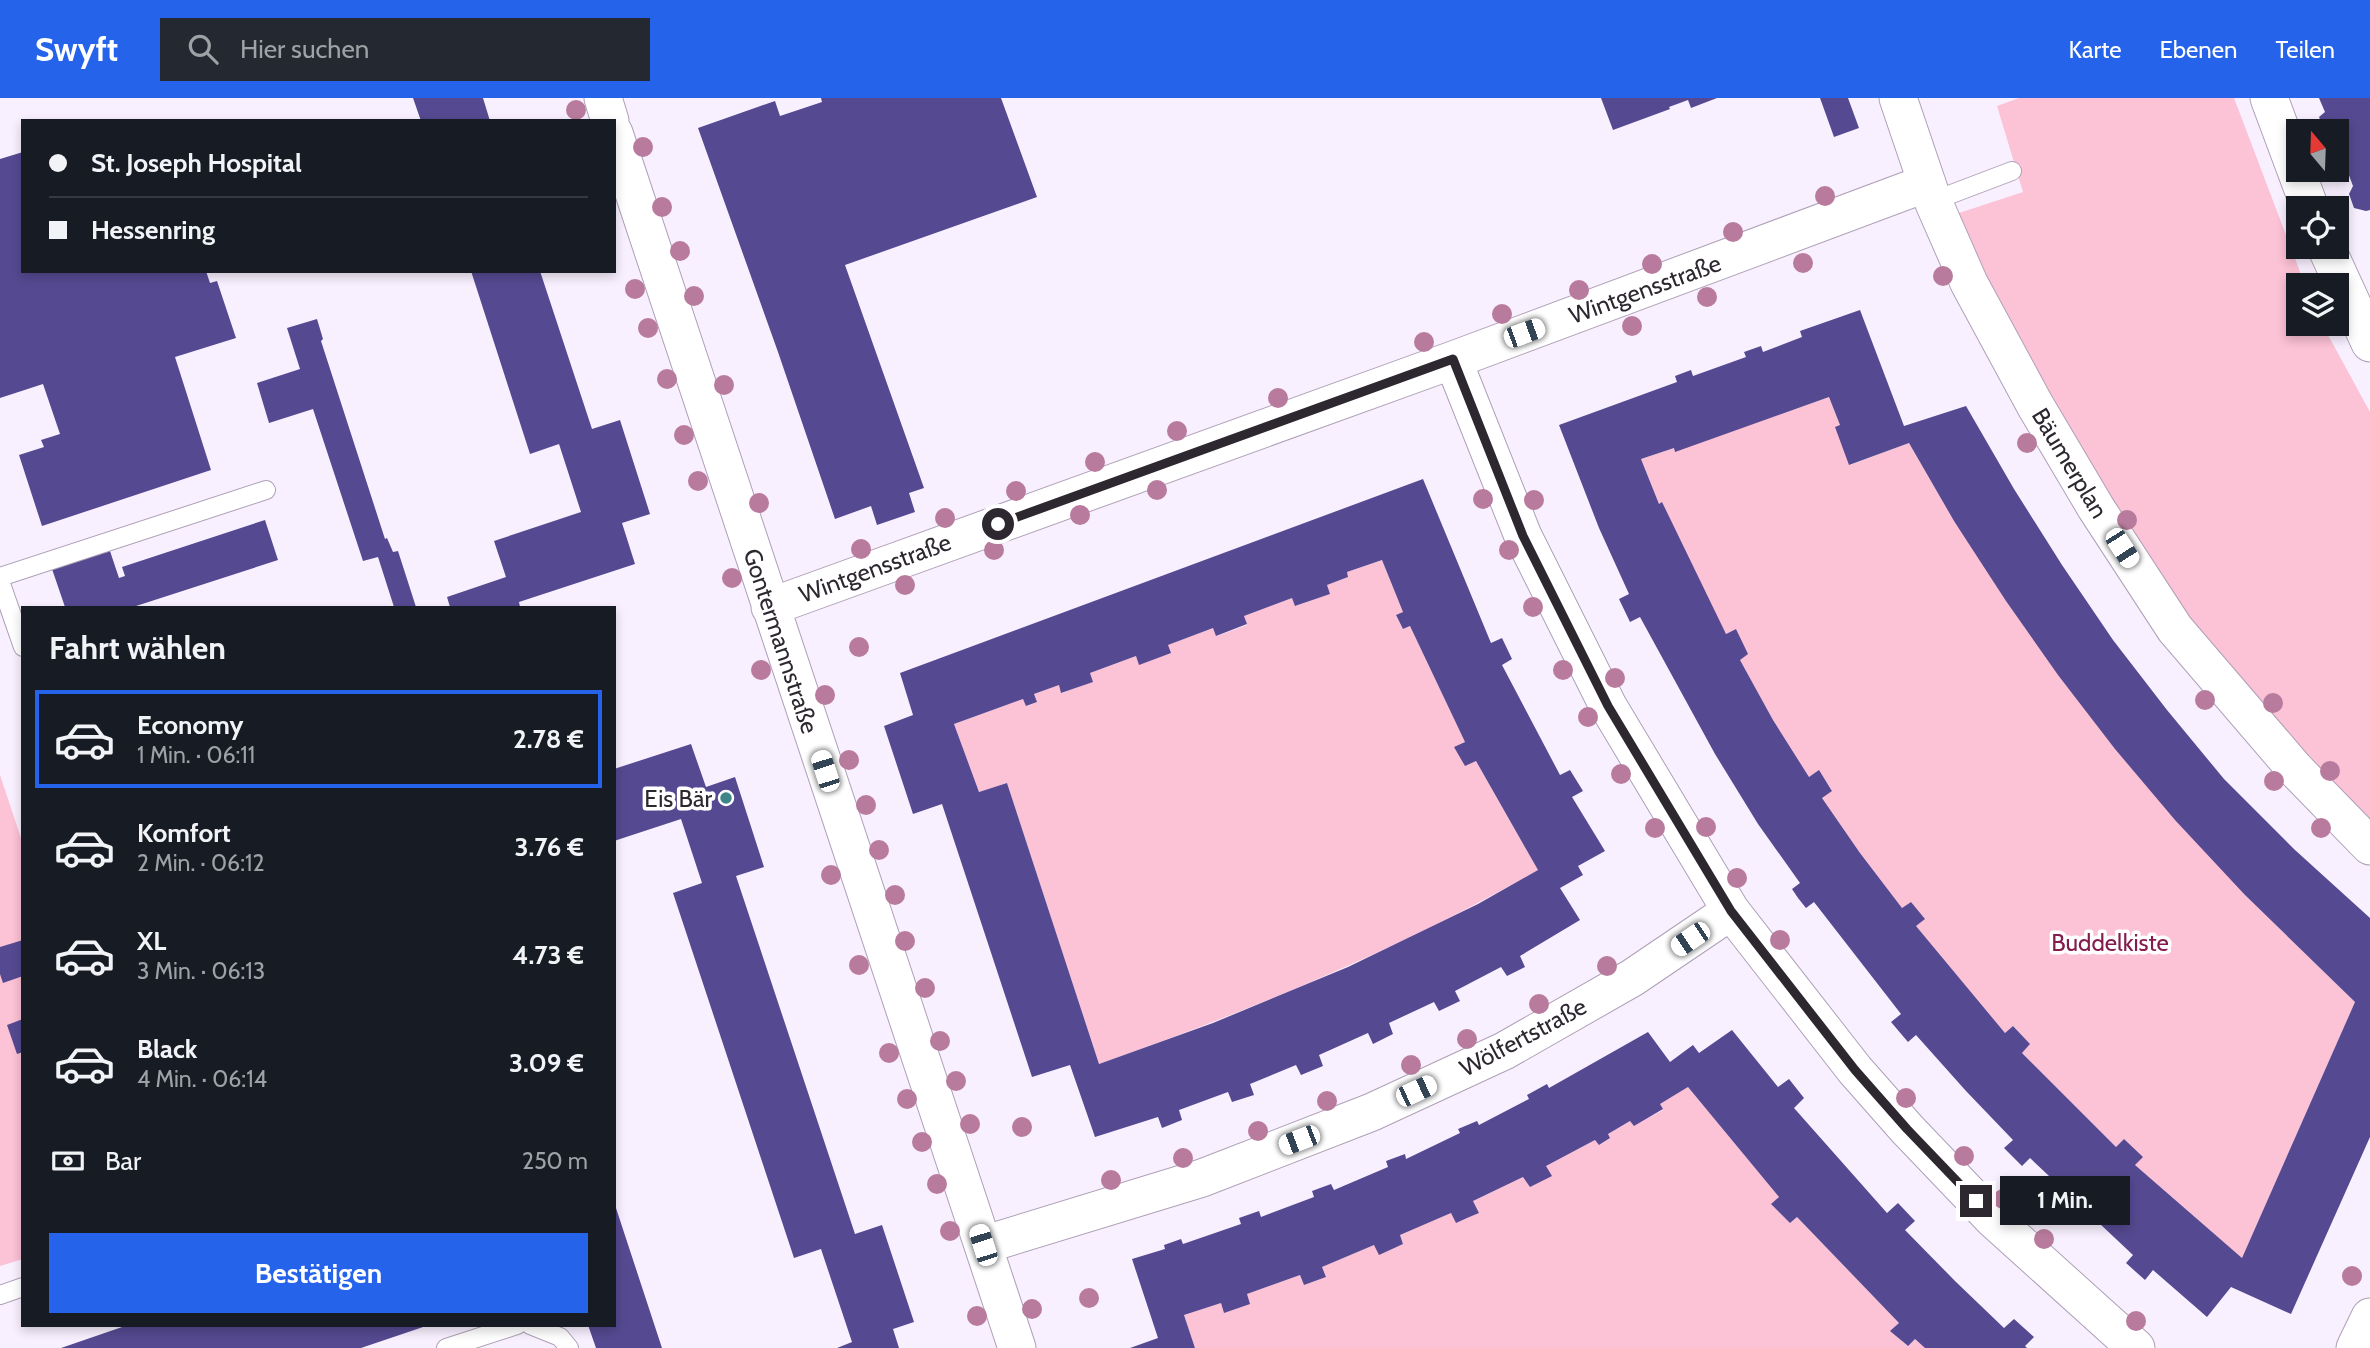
<!DOCTYPE html>
<html lang="de">
<head>
<meta charset="utf-8">
<style>
	body { margin:0; font-family:Cabin,sans-serif; background:#242831; color:#f1f3f6; height:100vh; display:flex; flex-direction:column; font-size:26px; white-space:nowrap }
	* { box-sizing:border-box; margin:0 }
	p { font-size:23px; color:#9ea1a6 }
	.icon { flex:none; width:38px; height:38px; fill:none; stroke:currentColor; stroke-width:2; stroke-linecap:round; stroke-linejoin:round }
	.map { position:relative; flex:1; overflow:hidden }
	.drawer { position:absolute; left:21px; top:508px; width:595px; height:721px; display:flex; flex-direction:column; background:#171b24; border-radius:0px; box-shadow:0 4px 10px #0003 }
	.drawer>* { flex:none }
	.top-card { position:absolute; left:21px; top:21px; width:595px; height:154px; border-radius:0px; box-shadow:0 4px 10px #0003; display:grid; align-content:center; height:154px; padding:0 28px; background:#171b24 }
	.needle { width:46px; rotate:341deg }
	.fabs { position:absolute; left:2286px; top:21px; display:grid; gap:14px }
	.fabs a { display:grid; place-items:center; width:63px; height:63px; border-radius:0px; background:#171b24; box-shadow:0 4px 10px #0003; font-size:35px }
	.end { position:absolute; width:32px; height:32px; margin:-16px; border:9px solid #2d2730; background:#fff; box-shadow:0 0 0 4px #fff }
	.from { border-radius:50% }
	.bubble { position:absolute; height:49px; border-radius:0px; background:#171b24; box-shadow:0 4px 10px #0003; font-size:23px; font-weight:700; line-height:49px; text-align:center }
	.car { position:absolute; width:21px; height:42px; margin:-21px -10px; border-radius:9px; box-shadow:0 0 5px 2px #0007; background:linear-gradient(#fff 24%,#345 0 40%,#fff 0 76%,#345 0 86%,#fff 0) }
	.top-card b { display:flex; align-items:center; gap:24px; height:66px; font-size:26px }
	.top-card b+b { border-top:2px solid #363941 }
	.top-card i { width:18px; height:18px; background:#f1f3f6 }
	ul { padding:0; list-style:none }
	li { display:flex; align-items:center; gap:21px; height:98px; margin:0 14px 10px; padding:0 14px; border:4px solid transparent; border-radius:0px }
	li div { flex:1 }
	li b { display:block; font-size:26px }
	li em { font-style:normal; font-weight:700 }
	li.selected { border-color:#2563eb }
	li>.icon { width:63px; height:63px; stroke-width:1.5 }
	h2 { padding:0 28px; font-size:32px; line-height:84px }
	.pay { display:flex; align-items:center; gap:18px; height:77px; padding:0 28px; font-size:26px }
	.pay p { margin-inline-start:auto }
	.cta { display:flex; gap:14px; margin-top:auto; padding:14px 28px }
	.cta a { flex:1; height:80px; border-radius:0px; background:#2563eb; color:#fff; font-size:28px; font-weight:700; line-height:80px; text-align:center }
	header { display:flex; align-items:center; gap:42px; box-sizing:border-box; height:98px; padding:0 35px; background:#2563eb; color:#fff }
	header strong { font-size:33px }
	nav { display:flex; gap:38px; margin-inline-start:auto; font-size:24px }
	.search { width:490px; height:63px; background:#242831; display:flex; align-items:center; gap:18px; box-sizing:border-box; padding:0 24px; border-radius:0px; color:#9ea1a6; font-size:26px }
	.map>svg:first-child { display:block }
	.green { fill:#fcc2d5 }
	.building { fill:#554991; fill-rule:evenodd }
	.lines { fill:none; stroke-linecap:round; stroke-linejoin:round }
	.service-casing { stroke:#aea0b7; stroke-width:20 }
	.minor-casing { stroke:#aea0b7; stroke-width:39 }
	.service { stroke:#fff; stroke-width:18 }
	.minor { stroke:#fff; stroke-width:37 }
	.tree { fill:#b97b9d }
	.route { stroke:#2d2730; stroke-width:9 }
	.poi-dot { fill:#3d8587; stroke:#fff; stroke-width:2.5 }
	.labels { text-anchor:middle; dominant-baseline:central; stroke-width:7; stroke-linejoin:round; paint-order:stroke }
	.street-label { font-size:24px; fill:#2d2730; stroke:#fff }
	.poi-label { font-size:24px; fill:#2d2730; stroke:#fff; text-anchor:end }
	.park-label { font-size:24px; fill:#841c4d; stroke:#fff }
</style>
</head>
<body>
<header>
<strong>Swyft</strong>
<div class="search"><svg class="icon" aria-label="search" viewBox="0 0 24 24"><circle cx="10" cy="10" r="6"/><path d="M15 15l6 6"/></svg>Hier suchen</div>
<nav><a>Karte</a><a>Ebenen</a><a>Teilen</a></nav>
</header>
<div class="map">
<svg width="2370" height="1250" viewBox="0 0 2370 1250">
	<rect width="100%" height="100%" fill="#f9f0ff"/>
	<path class="green" d="M2019 0H2234L2305 187H2298V226H2322L2370 314V729L2211 553 2049 312 1956 116 2023 94 1997 8Z
		M1829 299 1840 327 1836 329 1850 367 1909 345 1954 423 2245 797 2355 904 2242 1160 2135 1067 2142 1059 2124 1041 2116 1049 2022 955 2030 946 2013 928 2005 935 1916 828 1924 821 1911 804 1902 810 1860 755 1822 700 1832 692 1819 673 1809 679 1773 622 1740 562 1742 545 1736 531 1726 536 1659 406 1641 361 1674 350 1675 353Z
		M1382 462 1403 514 1396 518 1403 531 1410 528 1465 644 1455 649 1465 667 1476 663 1538 772C1398 852 1251 912 1099 966L1007 685 979 694 954 626 1023 601 1027 608 1037 604 1034 596 1059 587 1062 595 1092 584 1090 575 1136 558 1139 566 1168 547 1213 530 1217 538 1247 527 1244 518 1292 500 1296 508 1329 496 1327 487 1348 479 1347 474Z
		M0 677 23 746V1161L0 1168Z
		M1688 989 1779 1099 1772 1107 1790 1125 1797 1119 1899 1225 1891 1233 1907 1248 1915 1241 1925 1250H1195L1184 1217 1221 1205 1224 1215 1247 1196 1300 1177 1304 1187 1326 1179 1322 1169 1374 1147 1388 1152 1403 1146 1400 1137 1451 1115 1456 1124 1479 1115 1473 1103 1523 1079 1551 1078 1546 1068 1595 1042 1600 1047 1610 1040 1608 1036 1630 1023 1635 1027 1663 1012 1660 1006Z"/>
	<path class="building" d="M413 0H483L490 23H421Z
		M821 0H1001L1037 99 845 167 924 390 909 395 915 414 877 427 871 408 835 421 778 254 698 30 775 3 780 18 822 4Z
		M1601 0H1717L1691 10 1688 2 1669 9 1670 11 1613 32Z
		M1820 0H1848L1859 30 1834 39Z
		M2319 0H2370V112L2366 113 2354 110 2349 96 2353 88 2336 43V33H2325L2319 19 2325 14Z
		M23 54V173H206L210 185 217 183 236 240 175 259 211 372 42 428 19 357 44 349 41 342 60 336 43 286 0 300V61Z
		M471 173H540L592 331 620 322 650 416 622 425 635 466 519 504 520 509H450L447 499 506 479 494 443 581 414 559 346 530 356Z
		M1860 212 1904 328 1966 308 2014 391 2062 467 2113 542 2167 612 2224 681 2295 752 2370 820V1039L2291 1216 2231 1189 2207 1219 2153 1172 2145 1182 2136 1174 2126 1165 2133 1157 2030 1060 2022 1068 2004 1050 2013 1042 1966 993 1916 937 1908 944 1891 924 1901 916 1814 804 1806 810 1798 800 1792 791 1800 785 1758 726 1715 656 1640 519 1630 524 1619 501 1629 496 1599 430 1559 327 1677 284 1675 278 1691 272 1693 278 1746 259 1744 254 1761 248 1763 254 1802 239 1800 233ZM1829 299 1840 327 1835 329 1849 367 1909 345 1954 423 2006 503 2058 577 2115 651 2175 722 2245 797 2355 904 2242 1160 2135 1067 2143 1059 2124 1041 2116 1049 2022 955 2030 946 2013 928 2005 935 1916 828 1925 821 1911 804 1902 810 1860 755 1822 700 1832 693 1819 672 1809 679 1773 622 1740 562 1748 556 1736 531 1726 536 1662 404 1659 406 1641 361 1674 350 1675 354Z
		M317 221 323 241 321 243 385 441 387 440 393 454 398 453 416 509H394L378 459 363 463 313 311 269 325 257 285 300 271 287 230Z
		M1423 381 1491 545 1502 540 1512 561 1502 567 1560 677 1570 672 1583 693 1572 699 1605 753 1578 768 1583 777 1560 790 1580 822 1520 858 1525 869 1507 878 1501 869 1455 893 1460 903 1439 913 1434 904 1389 925 1393 936 1373 946 1368 935 1319 957 1323 968 1301 977 1296 967 1250 986 1254 997 1232 1004 1228 994 1179 1012 1182 1022 1162 1030 1158 1019 1095 1039 1070 967 1032 979 942 706 913 716 884 628 913 617 900 575ZM1382 462 1403 514 1396 517 1403 531 1410 528 1465 644 1454 649 1465 668 1476 663 1538 772 1478 806 1348 869 1213 925 1099 966 1007 685 979 694 954 626 1023 601 1026 608 1037 604 1034 596 1059 587 1061 595 1093 584 1090 575 1136 558 1139 567 1171 555 1168 547 1213 530 1216 538 1247 526 1244 518 1292 500 1295 508 1330 496 1327 487 1348 479 1347 474Z
		M265 422 278 462 133 509H65L52 471 110 453 119 480 125 478 122 469Z
		M691 646 706 689 735 679 764 769 736 778 855 1136 882 1127 914 1224 893 1231 899 1250H837L852 1244 821 1151 794 1160 673 795 702 785 681 721 614 743V671Z
		M23 842V878L3 885 0 876V849Z
		M23 921V954L17 956 7 927Z
		M1732 932 1778 989 1789 981 1804 1000 1794 1010 1887 1115 1898 1105 1915 1123 1905 1132 1955 1183 2004 1230 2014 1221 2034 1239 2025 1248 2027 1250H1925L1915 1241 1908 1248 1890 1233 1899 1225 1797 1119 1790 1125 1771 1106 1779 1099 1688 989 1660 1006 1663 1011 1634 1028 1630 1023 1608 1036 1610 1040 1599 1047 1595 1042 1546 1068 1552 1078 1530 1089 1523 1079 1473 1103 1479 1115 1467 1120 1456 1125 1451 1115 1400 1137 1403 1146 1379 1157 1374 1147 1322 1169 1326 1179 1304 1187 1300 1177 1247 1196 1250 1206 1224 1215 1221 1205 1184 1217 1195 1250H1130L1158 1240 1132 1161 1165 1151 1164 1147 1181 1141 1183 1146 1241 1126 1239 1120 1259 1113 1261 1119 1314 1099 1312 1093 1331 1086 1334 1092 1388 1069 1386 1063 1405 1056 1406 1061 1460 1035 1458 1031 1477 1023 1479 1027 1529 1001 1527 997 1547 986 1549 990 1648 934 1670 964 1693 947 1699 955Z
		M614 1107H615L662 1250H596L588 1227H614Z
		M128 1227H429L361 1250H61Z"/>
	<g class="lines">
		<defs>
			<path id="service" d="M1933 103 2012 73
				M0 479 266 392
				M0 483 23 549
				M0 1197 23 1189
				M530 1227 560 1239 569 1250
				M446 1250 517 1227"/>
			<path id="minor" d="M603 0 610 23
				M1898 0 1933 103 1969 185 2035 307 2096 410 2175 531 2295 671 2370 748
				M2269 0 2310 110
				M614 35 1017 1250
				M2326 149 2370 245
				M1453 262 1523 438 1608 608 1731 813 1855 972 1907 1031 1993 1121 2136 1250
				M770 509 1453 262 1927 85
				M983 1147 1202 1080 1372 1014 1504 953 1632 880 1731 813
				M2355 1250 2370 1219"/>
		</defs>
		<use href="#service" class="service-casing"/>
		<use href="#minor" class="minor-casing"/>
		<use href="#service" class="service"/>
		<use href="#minor" class="minor"/>
	</g>
	<g class="tree">
		<circle cx="576" cy="12" r="10"/>
		<circle cx="643" cy="49" r="10"/>
		<circle cx="1825" cy="98" r="10"/>
		<circle cx="662" cy="109" r="10"/>
		<circle cx="1733" cy="134" r="10"/>
		<circle cx="680" cy="153" r="10"/>
		<circle cx="1803" cy="165" r="10"/>
		<circle cx="1652" cy="166" r="10"/>
		<circle cx="1943" cy="178" r="10"/>
		<circle cx="635" cy="191" r="10"/>
		<circle cx="1579" cy="192" r="10"/>
		<circle cx="694" cy="198" r="10"/>
		<circle cx="1707" cy="199" r="10"/>
		<circle cx="1502" cy="216" r="10"/>
		<circle cx="1632" cy="228" r="10"/>
		<circle cx="648" cy="230" r="10"/>
		<circle cx="1424" cy="244" r="10"/>
		<circle cx="667" cy="281" r="10"/>
		<circle cx="724" cy="287" r="10"/>
		<circle cx="1278" cy="300" r="10"/>
		<circle cx="1177" cy="333" r="10"/>
		<circle cx="684" cy="337" r="10"/>
		<circle cx="2027" cy="345" r="10"/>
		<circle cx="1095" cy="364" r="10"/>
		<circle cx="698" cy="383" r="10"/>
		<circle cx="1157" cy="392" r="10"/>
		<circle cx="1016" cy="393" r="10"/>
		<circle cx="1483" cy="401" r="10"/>
		<circle cx="1534" cy="402" r="10"/>
		<circle cx="759" cy="405" r="10"/>
		<circle cx="1080" cy="417" r="10"/>
		<circle cx="945" cy="420" r="10"/>
		<circle cx="2127" cy="422" r="10"/>
		<circle cx="861" cy="451" r="10"/>
		<circle cx="994" cy="452" r="10"/>
		<circle cx="1509" cy="452" r="10"/>
		<circle cx="732" cy="480" r="10"/>
		<circle cx="905" cy="487" r="10"/>
		<circle cx="1533" cy="509" r="10"/>
		<circle cx="859" cy="549" r="10"/>
		<circle cx="761" cy="572" r="10"/>
		<circle cx="1563" cy="572" r="10"/>
		<circle cx="1615" cy="580" r="10"/>
		<circle cx="825" cy="597" r="10"/>
		<circle cx="2205" cy="602" r="10"/>
		<circle cx="2273" cy="605" r="10"/>
		<circle cx="1588" cy="619" r="10"/>
		<circle cx="849" cy="662" r="10"/>
		<circle cx="2330" cy="673" r="10"/>
		<circle cx="1621" cy="676" r="10"/>
		<circle cx="2274" cy="683" r="10"/>
		<circle cx="866" cy="707" r="10"/>
		<circle cx="1706" cy="729" r="10"/>
		<circle cx="1655" cy="730" r="10"/>
		<circle cx="2321" cy="730" r="10"/>
		<circle cx="879" cy="752" r="10"/>
		<circle cx="831" cy="777" r="10"/>
		<circle cx="1737" cy="780" r="10"/>
		<circle cx="895" cy="797" r="10"/>
		<circle cx="1780" cy="842" r="10"/>
		<circle cx="905" cy="843" r="10"/>
		<circle cx="859" cy="867" r="10"/>
		<circle cx="1607" cy="868" r="10"/>
		<circle cx="925" cy="890" r="10"/>
		<circle cx="1539" cy="906" r="10"/>
		<circle cx="1467" cy="941" r="10"/>
		<circle cx="940" cy="943" r="10"/>
		<circle cx="889" cy="955" r="10"/>
		<circle cx="1411" cy="967" r="10"/>
		<circle cx="956" cy="983" r="10"/>
		<circle cx="1906" cy="1000" r="10"/>
		<circle cx="907" cy="1001" r="10"/>
		<circle cx="1327" cy="1003" r="10"/>
		<circle cx="970" cy="1026" r="10"/>
		<circle cx="1022" cy="1029" r="10"/>
		<circle cx="1258" cy="1033" r="10"/>
		<circle cx="922" cy="1044" r="10"/>
		<circle cx="1964" cy="1058" r="10"/>
		<circle cx="1183" cy="1060" r="10"/>
		<circle cx="1111" cy="1082" r="10"/>
		<circle cx="937" cy="1086" r="10"/>
		<circle cx="2003" cy="1101" r="10"/>
		<circle cx="950" cy="1133" r="10"/>
		<circle cx="2044" cy="1141" r="10"/>
		<circle cx="2352" cy="1178" r="10"/>
		<circle cx="1089" cy="1200" r="10"/>
		<circle cx="1032" cy="1211" r="10"/>
		<circle cx="977" cy="1218" r="10"/>
		<circle cx="2136" cy="1223" r="10"/>
	</g>
	<g class="lines">
		<path class="route" d="M998 426 1453 261 1523 438 1608 608 1731 813 1855 972 1907 1031 1976 1103"/>
	</g>
	<circle class="poi-dot" cx="726" cy="700" r="7"/>
	<g class="labels">
		<g class="street-label">
			<text transform="translate(1645 191) rotate(-20)">Wintgensstraße</text>
			<text transform="translate(2070 365) rotate(59)">Bäumerplan</text>
			<text transform="translate(875 470) rotate(-20)">Wintgensstraße</text>
			<text transform="translate(781 543) rotate(72)">Gontermannstraße</text>
			<text transform="translate(1523 939) rotate(-28)">Wölfertstraße</text>
		</g>
		<g class="poi-label">
			<text x="712" y="700">Eis Bär</text>
		</g>
		<g class="park-label">
			<text x="2110" y="844">Buddelkiste</text>
		</g>
	</g>
</svg>
<div class="fabs">
<a><svg class="needle" viewBox="-14 -14 28 28"><path d="M0-13l5 13h-10z" fill="#e53935"/><path d="M0 13l5-13h-10z" fill="#9ea1a6"/></svg></a>
<a><svg class="icon" aria-label="locate" viewBox="0 0 24 24"><circle cx="12" cy="12" r="6"/><path d="M12 2v4M12 18v4M2 12h4M18 12h4"/></svg></a>
<a><svg class="icon" aria-label="layers" viewBox="0 0 24 24"><path d="M12 4l9 5-9 5-9-5zM3 14l9 5 9-5"/></svg></a>
</div>
<i class="end from" style="left:998px;top:426px"></i>
<i class="end" style="left:1976px;top:1103px"></i>
<div class="bubble" style="left:2000px;top:1078px;width:130px">1 Min.</div>
<i class="car" style="left:1524px;top:235px;rotate:70deg"></i>
<i class="car" style="left:2122px;top:450px;rotate:147deg"></i>
<i class="car" style="left:825px;top:673px;rotate:342deg"></i>
<i class="car" style="left:1690px;top:841px;rotate:236deg"></i>
<i class="car" style="left:1416px;top:993px;rotate:65deg"></i>
<i class="car" style="left:1299px;top:1042px;rotate:249deg"></i>
<i class="car" style="left:983px;top:1147px;rotate:342deg"></i>
<div class="top-card">
<b><i class="from"></i>St. Joseph Hospital</b>
<b><i></i>Hessenring</b>
</div>
<section class="drawer">
<h2>Fahrt wählen</h2>
<ul>
<li class="selected"><svg class="icon" aria-label="car" viewBox="0 0 24 24"><path d="M5 17H2v-5l4-1 3-4h7l3 4 3 1v5h-3M9 17h6M6 11h13"/><circle cx="7" cy="17" r="2"/><circle cx="17" cy="17" r="2"/></svg><div><b>Economy</b><p>1 Min. · 06:11</p></div><em>2.78 €</em></li>
<li><svg class="icon" aria-label="car" viewBox="0 0 24 24"><path d="M5 17H2v-5l4-1 3-4h7l3 4 3 1v5h-3M9 17h6M6 11h13"/><circle cx="7" cy="17" r="2"/><circle cx="17" cy="17" r="2"/></svg><div><b>Komfort</b><p>2 Min. · 06:12</p></div><em>3.76 €</em></li>
<li><svg class="icon" aria-label="car" viewBox="0 0 24 24"><path d="M5 17H2v-5l4-1 3-4h7l3 4 3 1v5h-3M9 17h6M6 11h13"/><circle cx="7" cy="17" r="2"/><circle cx="17" cy="17" r="2"/></svg><div><b>XL</b><p>3 Min. · 06:13</p></div><em>4.73 €</em></li>
<li><svg class="icon" aria-label="car" viewBox="0 0 24 24"><path d="M5 17H2v-5l4-1 3-4h7l3 4 3 1v5h-3M9 17h6M6 11h13"/><circle cx="7" cy="17" r="2"/><circle cx="17" cy="17" r="2"/></svg><div><b>Black</b><p>4 Min. · 06:14</p></div><em>3.09 €</em></li>
</ul>
<div class="pay"><svg class="icon" aria-label="cash" viewBox="0 0 24 24"><path d="M3 7h18v10H3z"/><circle cx="12" cy="12" r="2"/></svg>Bar<p>250 m</p></div>
<div class="cta"><a>Bestätigen</a></div>
</section>
</div>
</body>
</html>
